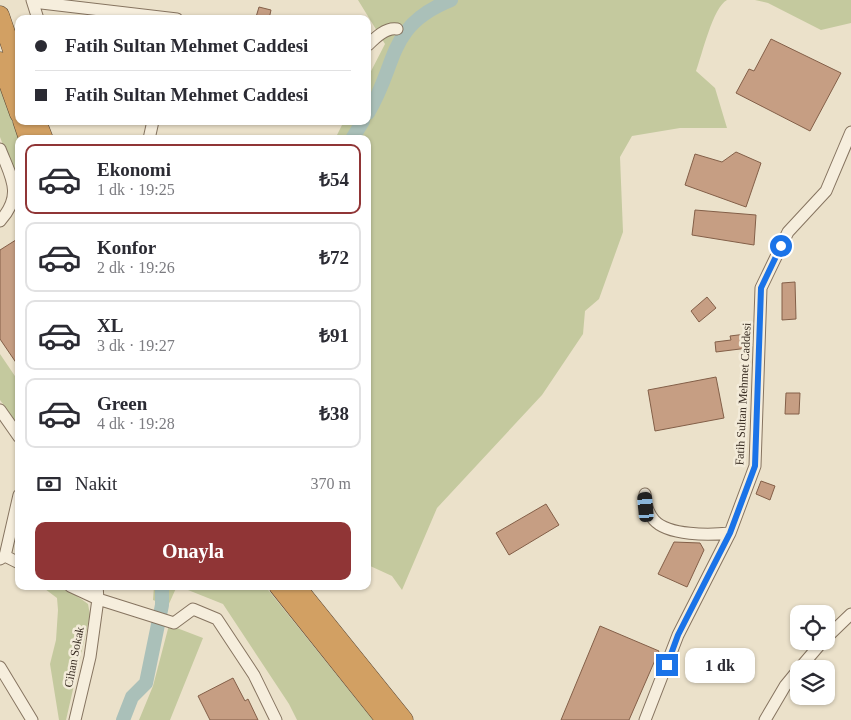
<!DOCTYPE html>
<html lang="tr">
<head>
<meta charset="utf-8">
<style>
	body { margin:0; font-family:"Times New Roman",serif; background:#f2f2f3; color:#2b2b33; height:100vh; display:flex; flex-direction:column; font-size:19px; white-space:nowrap }
	* { box-sizing:border-box; margin:0 }
	p { font-size:16px; color:#7c7c81 }
	.icon { flex:none; width:28px; height:28px; fill:none; stroke:currentColor; stroke-width:2; stroke-linecap:round; stroke-linejoin:round }
	.map { position:relative; flex:1; overflow:hidden }
	.panel { position:absolute; left:15px; top:135px; width:356px; height:455px; display:flex; flex-direction:column; background:#fff; border-radius:10px; box-shadow:0 1px 4px #0004 }
	.panel>* { flex:none }
	.banner { position:absolute; left:15px; top:15px; width:356px; height:110px; border-radius:10px; box-shadow:0 1px 4px #0004; display:grid; align-content:center; height:110px; padding:0 20px; background:#fff }
	.fabs { position:absolute; left:790px; top:605px; display:grid; gap:10px }
	.fabs a { display:grid; place-items:center; width:45px; height:45px; border-radius:10px; background:#fff; box-shadow:0 1px 4px #0004; font-size:25px }
	.end { position:absolute; width:22px; height:22px; margin:-11px; border:6px solid #1a73e8; background:#fff; box-shadow:0 0 0 2px #fff }
	.from { border-radius:50% }
	.bubble { position:absolute; height:35px; border-radius:10px; background:#fff; box-shadow:0 1px 4px #0004; font-size:16px; font-weight:600; line-height:35px; text-align:center }
	.car { position:absolute; width:15px; height:30px; margin:-15px -8px; border-radius:6px; box-shadow:0 0 4px 1px #0007; background:linear-gradient(#222 24%,#8ab4d8 0 40%,#222 0 76%,#8ab4d8 0 86%,#222 0) }
	.banner b { display:flex; align-items:center; gap:18px; height:48px; font-size:19px }
	.banner b+b { border-top:1px solid #e1e1e2 }
	.banner i { width:12px; height:12px; background:#2b2b33 }
	ul { padding:9px 0 0; list-style:none }
	li { display:flex; align-items:center; gap:15px; height:70px; margin:0 10px 8px; padding:0 10px; border:2px solid #e1e1e2; border-radius:10px }
	li div { flex:1 }
	li b { display:block; font-size:19px }
	li em { font-style:normal; font-weight:600 }
	li.active { border-color:#903536 }
	li>.icon { width:45px; height:45px; stroke-width:1.5 }
	.pay { display:flex; align-items:center; gap:12px; height:55px; padding:0 20px; font-size:19px }
	.pay p { margin-inline-start:auto }
	.primary-button { display:flex; gap:10px; margin-top:auto; padding:10px 20px }
	.primary-button a { flex:1; height:58px; border-radius:10px; background:#903536; color:#fff; font-size:20px; font-weight:600; line-height:58px; text-align:center }
	.map>svg:first-child { display:block }
	.green { fill:#c4c99e }
	.lines { fill:none; stroke-linecap:round; stroke-linejoin:round }
	.river { stroke:#aac0b9; stroke-width:14 }
	.building { fill:#c69e83; stroke:#835f48 }
	.minor-casing { stroke:#867460; stroke-width:13 }
	.highway-casing { stroke:#554333; stroke-width:19 }
	.minor { stroke:#f6eedd; stroke-width:11 }
	.highway { stroke:#d2a063; stroke-width:18 }
	.route { stroke:#1a73e8; stroke-width:6 }
	.labels { text-anchor:middle; dominant-baseline:central; stroke-width:5; stroke-linejoin:round; paint-order:stroke }
	.street-label { font-size:12px; fill:#382c22; stroke:#f3ebd9 }
</style>
</head>
<body>
<div class="map">
<svg width="851" height="720" viewBox="0 0 851 720">
	<rect width="100%" height="100%" fill="#ebe1ca"/>
	<path class="green" d="M358 0H727C713 7 702 55 696 71L715 88 727 128H680L632 136 620 157 623 232 599 299 585 311 583 334 542 395 437 508 402 590 392 576 368 565V139H335L344 121H368V77L385 44Z
		M755 0H851V23L821 30 768 3Z
		M0 88 19 139V187L0 137Z
		M0 354 19 382V426L0 400Z
		M41 586C61 586 72 592 88 604L90 615 66 720H59L50 664 56 640 58 610 57 598Z
		M154 586H177L168 606 153 600Z
		M178 586H265L373 720H297L289 704 223 604Z
		M169 625 203 638 170 720H139L153 686Z"/>
	<g class="lines">
		<path class="river" d="M368 113C398 64 386 26 451 0
			M352 139 363 121
			M123 720 132 697 146 683 162 605V586"/>
	</g>
	<path class="building" d="M259 7 271 10 269 19 256 17Z
		M771 39 841 73 810 131 736 93 749 69 754 71Z
		M736 152 761 163 746 207 685 185 695 154 722 162Z
		M695 210 756 215 754 245 692 235Z
		M19 238V367L0 339V250Z
		M795 282 796 319 782 320V283Z
		M707 297 716 308 699 322 691 311Z
		M746 334 748 348 716 352 715 342 731 340 730 336Z
		M716 377 724 418 655 431 648 390Z
		M786 393H800L799 414H785Z
		M761 481 775 486 770 500 756 494Z
		M546 504 559 525 509 555 496 533Z
		M674 542 700 543 704 550 687 587 658 574Z
		M600 626 659 651 629 720H561Z
		M233 678 245 701 248 699 258 720H210L198 696Z"/>
	<g class="lines">
		<defs>
			<path id="minor" d="M32 0 38 19
				M33 2 177 19
				M368 45C375 38 386 27 397 29
				M149 139 153 121
				M0 149C11 177 24 195 0 221
				M0 410 19 437
				M645 494C646 504 647 512 654 520 668 536 710 535 730 533
				M5 556 19 495
				M0 559 5 556 19 563
				M70 586 98 599 90 657 75 720
				M97 586 98 599 174 623 193 609 217 619 254 675 276 720
				M826 638 851 614
				M0 667 32 720
				M799 669 823 641
				M645 720 678 635 730 533 755 466 761 288 788 232 826 191 851 132
				M765 720 785 686 799 669"/>
			<path id="highway" d="M0 15 19 71
				M0 61 19 114
				M22 121 28 139
				M37 121 44 139
				M278 586 385 720
				M296 586 404 720"/>
		</defs>
		<use href="#minor" class="minor-casing"/>
		<use href="#highway" class="highway-casing"/>
		<use href="#minor" class="minor"/>
		<use href="#highway" class="highway"/>
	</g>
	<g class="lines">
		<path class="route" d="M667 665 678 635 730 533 755 466 761 288 781 246"/>
	</g>
	<g class="labels">
		<g class="street-label">
			<text transform="translate(743 394) rotate(-87)">Fatih Sultan Mehmet Caddesi</text>
			<text transform="translate(74 657) rotate(-79)">Cihan Sokak</text>
		</g>
	</g>
</svg>
<div class="fabs">
<a><svg class="icon" aria-label="locate" viewBox="0 0 24 24"><circle cx="12" cy="12" r="6"/><path d="M12 2v4M12 18v4M2 12h4M18 12h4"/></svg></a>
<a><svg class="icon" aria-label="layers" viewBox="0 0 24 24"><path d="M12 4l9 5-9 5-9-5zM3 14l9 5 9-5"/></svg></a>
</div>
<i class="end from" style="left:781px;top:246px"></i>
<i class="end" style="left:667px;top:665px"></i>
<div class="bubble" style="left:685px;top:648px;width:70px">1 dk</div>
<i class="car" style="left:646px;top:507px;rotate:355deg"></i>
<div class="banner">
<b><i class="from"></i>Fatih Sultan Mehmet Caddesi</b>
<b><i></i>Fatih Sultan Mehmet Caddesi</b>
</div>
<section class="panel">
<ul>
<li class="active"><svg class="icon" aria-label="car" viewBox="0 0 24 24"><path d="M5 17H2v-5l4-1 3-4h7l3 4 3 1v5h-3M9 17h6M6 11h13"/><circle cx="7" cy="17" r="2"/><circle cx="17" cy="17" r="2"/></svg><div><b>Ekonomi</b><p>1 dk · 19:25</p></div><em>₺54</em></li>
<li><svg class="icon" aria-label="car" viewBox="0 0 24 24"><path d="M5 17H2v-5l4-1 3-4h7l3 4 3 1v5h-3M9 17h6M6 11h13"/><circle cx="7" cy="17" r="2"/><circle cx="17" cy="17" r="2"/></svg><div><b>Konfor</b><p>2 dk · 19:26</p></div><em>₺72</em></li>
<li><svg class="icon" aria-label="car" viewBox="0 0 24 24"><path d="M5 17H2v-5l4-1 3-4h7l3 4 3 1v5h-3M9 17h6M6 11h13"/><circle cx="7" cy="17" r="2"/><circle cx="17" cy="17" r="2"/></svg><div><b>XL</b><p>3 dk · 19:27</p></div><em>₺91</em></li>
<li><svg class="icon" aria-label="car" viewBox="0 0 24 24"><path d="M5 17H2v-5l4-1 3-4h7l3 4 3 1v5h-3M9 17h6M6 11h13"/><circle cx="7" cy="17" r="2"/><circle cx="17" cy="17" r="2"/></svg><div><b>Green</b><p>4 dk · 19:28</p></div><em>₺38</em></li>
</ul>
<div class="pay"><svg class="icon" aria-label="cash" viewBox="0 0 24 24"><path d="M3 7h18v10H3z"/><circle cx="12" cy="12" r="2"/></svg>Nakit<p>370 m</p></div>
<div class="primary-button"><a>Onayla</a></div>
</section>
</div>
</body>
</html>
